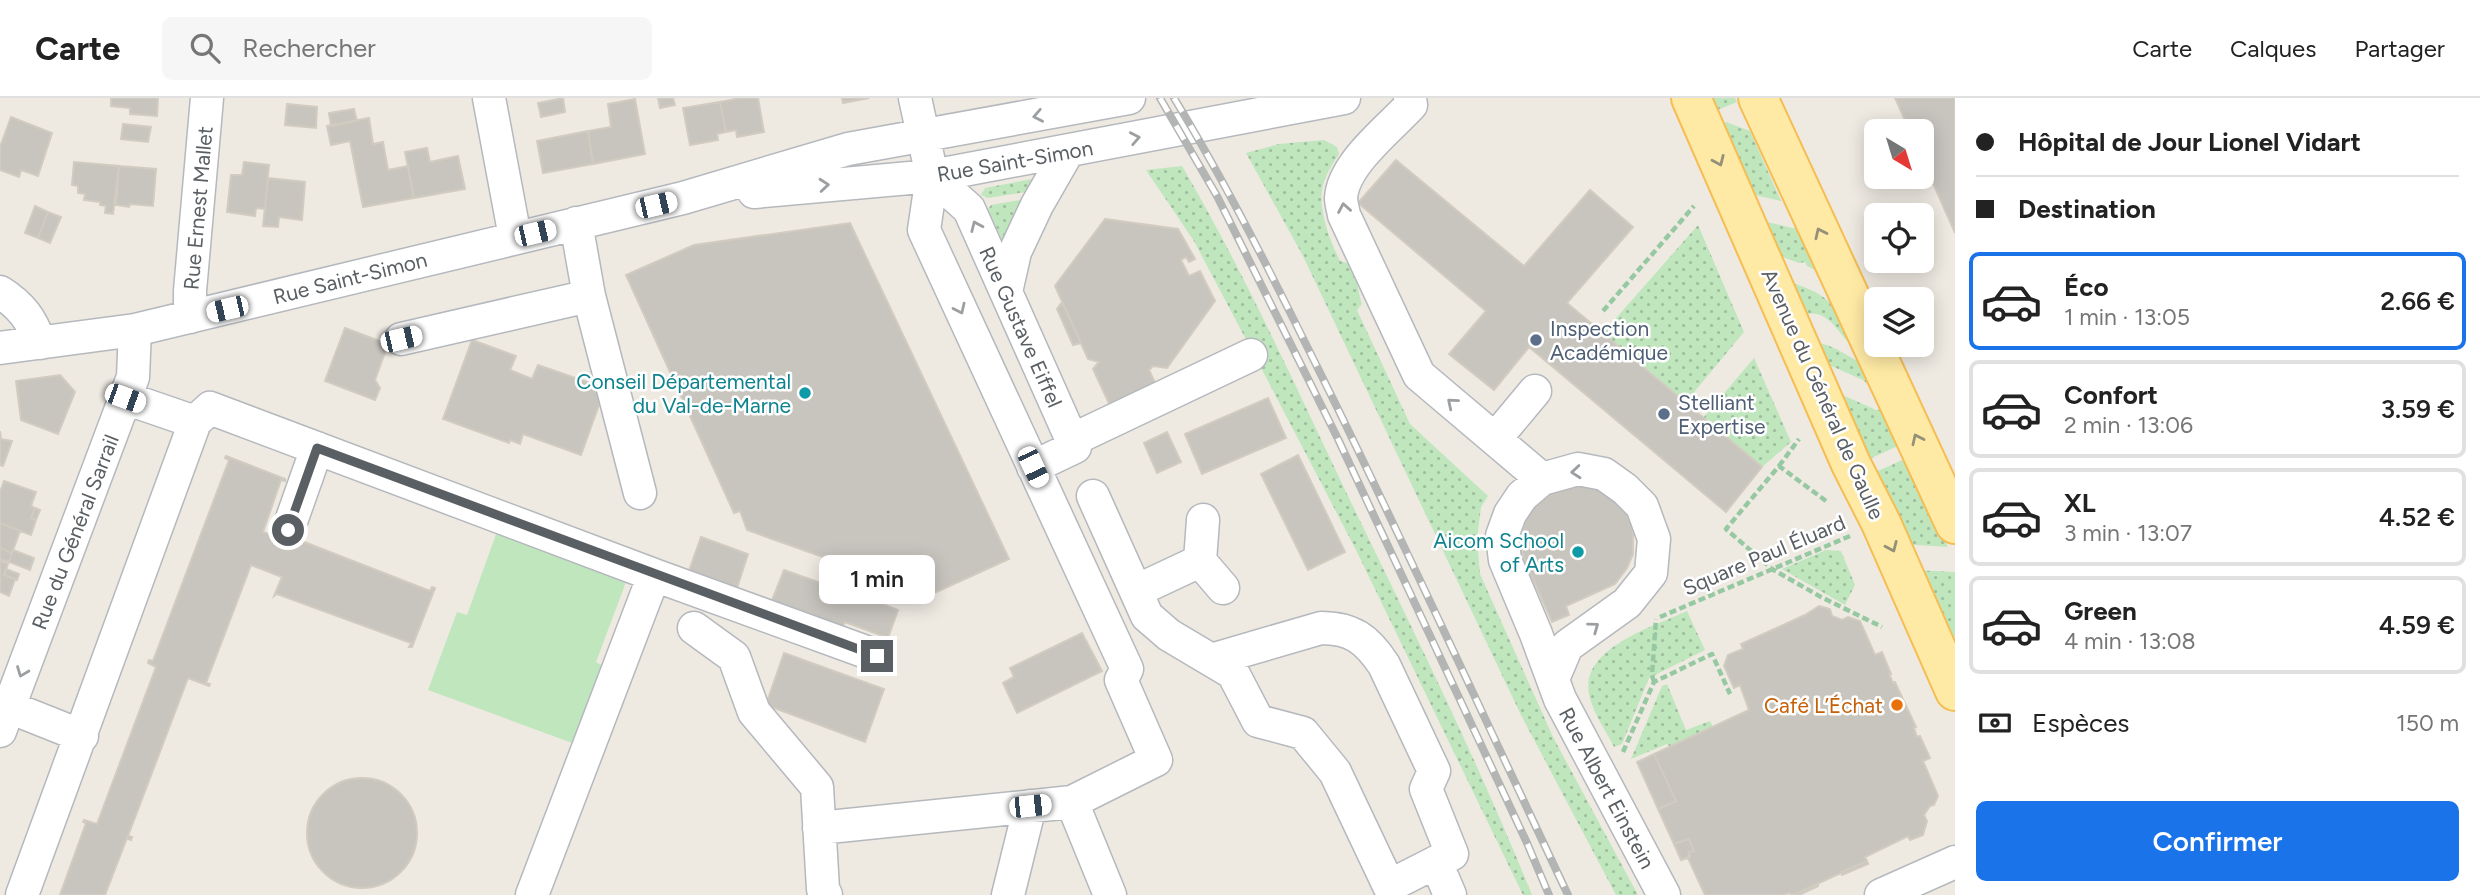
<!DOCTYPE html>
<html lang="fr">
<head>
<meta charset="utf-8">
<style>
	body { margin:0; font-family:Figtree,sans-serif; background:#f6f6f6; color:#222; height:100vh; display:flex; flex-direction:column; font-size:26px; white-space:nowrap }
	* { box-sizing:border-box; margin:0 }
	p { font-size:23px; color:#767676 }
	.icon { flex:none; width:38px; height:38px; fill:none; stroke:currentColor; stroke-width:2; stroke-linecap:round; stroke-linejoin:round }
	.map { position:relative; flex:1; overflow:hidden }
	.details { display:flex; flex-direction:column; background:#fff; width:525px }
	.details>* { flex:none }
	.hud { display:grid; align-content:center; height:154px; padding:0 21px; background:#fff }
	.needle { width:46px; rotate:142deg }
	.tools { position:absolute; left:1864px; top:21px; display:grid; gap:14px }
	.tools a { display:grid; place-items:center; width:70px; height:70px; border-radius:10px; background:#fff; box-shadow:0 4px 18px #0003; font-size:35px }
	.end { position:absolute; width:32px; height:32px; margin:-16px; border:9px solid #5a5f63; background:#fff; box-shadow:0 0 0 4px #fff }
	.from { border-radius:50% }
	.bubble { position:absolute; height:49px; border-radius:10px; background:#fff; box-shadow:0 4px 18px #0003; font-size:23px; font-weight:600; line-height:49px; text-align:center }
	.car { position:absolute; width:21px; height:42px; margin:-21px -10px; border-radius:9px; box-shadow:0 0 5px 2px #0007; background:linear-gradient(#fff 24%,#345 0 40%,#fff 0 76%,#345 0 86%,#fff 0) }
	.hud b { display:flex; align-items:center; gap:24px; height:66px; font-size:26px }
	.hud b+b { border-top:2px solid #e0e0e0 }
	.hud i { width:18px; height:18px; background:#222 }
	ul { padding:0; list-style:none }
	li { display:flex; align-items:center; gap:21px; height:98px; margin:0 14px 10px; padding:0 7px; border:4px solid #e0e0e0; border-radius:10px }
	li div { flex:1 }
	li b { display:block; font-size:26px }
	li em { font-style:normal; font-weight:600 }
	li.current { border-color:#1a73e8 }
	li>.icon { width:63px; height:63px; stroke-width:1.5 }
	.pay { display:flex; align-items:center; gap:18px; height:77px; padding:0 21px; font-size:26px }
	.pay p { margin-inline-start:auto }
	.primary-button { display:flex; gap:14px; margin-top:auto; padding:14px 21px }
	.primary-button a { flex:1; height:80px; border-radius:10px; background:#1a73e8; color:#fff; font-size:28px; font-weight:600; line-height:80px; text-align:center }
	header { display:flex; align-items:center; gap:42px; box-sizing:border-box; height:98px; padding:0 35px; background:#fff; border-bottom:2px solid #e0e0e0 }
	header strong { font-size:33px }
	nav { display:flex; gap:38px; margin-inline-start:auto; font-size:24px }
	.search { width:490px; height:63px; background:#f6f6f6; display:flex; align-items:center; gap:18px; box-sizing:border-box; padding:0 24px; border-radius:10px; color:#767676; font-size:26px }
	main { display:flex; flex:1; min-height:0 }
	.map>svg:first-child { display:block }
	.grass { fill:url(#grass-dots) }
	.green { fill:#c0e6bd }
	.building { fill:#c8c5bf; stroke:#d2cbc0; stroke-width:2 }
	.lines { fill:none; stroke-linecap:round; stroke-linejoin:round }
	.minor-casing { stroke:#b5b8bd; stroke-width:35 }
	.major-casing { stroke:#f5bd53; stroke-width:42 }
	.path { stroke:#96c8a1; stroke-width:4.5; stroke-dasharray:7 3.5; stroke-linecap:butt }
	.minor { stroke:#fff; stroke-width:32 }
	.major { stroke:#ffeaa5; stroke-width:38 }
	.rail-casing { stroke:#b3b4b4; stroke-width:8 }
	.rail { stroke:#fff; stroke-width:5; stroke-dasharray:16; stroke-linecap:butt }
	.oneway { stroke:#9c9fa1 }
	.oneway2 { stroke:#94907a }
	.route { stroke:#5a5f63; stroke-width:9 }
	.service-dot { fill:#5c6f8a; stroke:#fff; stroke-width:2.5 }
	.culture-dot { fill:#0f9aa8; stroke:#fff; stroke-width:2.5 }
	.food-dot { fill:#e8710a; stroke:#fff; stroke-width:2.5 }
	.labels { text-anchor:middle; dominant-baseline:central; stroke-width:5; stroke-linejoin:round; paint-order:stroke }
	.street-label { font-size:21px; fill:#5a5f63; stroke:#fff }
	.service-label { font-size:21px; fill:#4e5e75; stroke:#fff; text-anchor:start }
	.culture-label { font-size:21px; fill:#0d838f; stroke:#fff; text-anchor:end }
	.food-label { font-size:21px; fill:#c56008; stroke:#fff; text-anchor:end }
</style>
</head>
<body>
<header>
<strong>Carte</strong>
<div class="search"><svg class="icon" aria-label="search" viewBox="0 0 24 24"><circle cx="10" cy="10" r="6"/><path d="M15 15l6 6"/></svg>Rechercher</div>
<nav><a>Carte</a><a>Calques</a><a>Partager</a></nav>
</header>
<main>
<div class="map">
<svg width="1955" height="797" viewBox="0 0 1955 797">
	<defs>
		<pattern id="grass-dots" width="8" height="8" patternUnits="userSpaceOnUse" patternTransform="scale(1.75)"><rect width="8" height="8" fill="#c0e6bd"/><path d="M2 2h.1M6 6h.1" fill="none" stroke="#9fbe9d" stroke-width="1.8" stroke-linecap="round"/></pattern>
	</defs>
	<rect width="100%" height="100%" fill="#eeeae2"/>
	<path class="grass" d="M1704 0H1735L1737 4 1710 15Z
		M1726 24 1750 33 1781 103 1746 95 1716 29Z
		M1324 42 1337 49 1339 56C1333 65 1326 76 1323 87 1317 110 1330 143 1340 163L1350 166C1358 178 1357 192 1362 206L1357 212 1410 326 1488 398 1481 409 1477 441 1480 476 1553 639 1638 797H1616L1521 617 1303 158 1246 55 1279 46Z
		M1182 68C1244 174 1295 287 1348 398 1412 530 1477 661 1532 797H1523L1356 452 1269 285 1194 143 1146 72Z
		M1032 81 1037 86 1032 93 988 100 981 97 985 90Z
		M1026 101 1006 144 1002 142 988 111 991 107Z
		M1758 122 1797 131 1820 158 1829 179 1807 168 1805 164 1799 165 1772 155Z
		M1698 127 1744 234 1685 305 1603 235Z
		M1792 185C1835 198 1837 212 1855 249 1837 238 1832 212 1806 216Z
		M1811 244C1834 245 1848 260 1868 268L1871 289 1863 282 1820 263Z
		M1754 260 1791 344 1762 369 1703 320Z
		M1838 295 1876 312 1887 311 1902 346 1863 364Z
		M1909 359 1948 449 1901 446 1871 376Z
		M1826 452 1841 453 1855 487 1845 507 1782 471Z
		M1913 472 1955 474V539L1941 535Z
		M1687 513 1705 552 1649 580 1622 646 1614 649C1607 634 1594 617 1590 600 1576 551 1653 529 1687 513Z
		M1667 586 1686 632 1710 623 1713 629 1670 649 1667 646 1631 661 1662 588Z"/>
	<path class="green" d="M499 428 629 476 596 564 603 568 575 646 428 592 457 514 467 517Z"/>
	<path class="building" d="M111 0H158L157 18 130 16V10L111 8Z
		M563 0 565 14 541 19 538 5Z
		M658 0H673L675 7 660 10Z
		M740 0H758L764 34 737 39 736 32 726 34 720 4Z
		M842 0H869L843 5Z
		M1895 0H1955V135L1922 60V33H1910Z
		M635 1 645 56 593 66 588 33 611 29 608 6Z
		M720 4 726 34 717 36 718 42 690 47 683 10Z
		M287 6 317 9 316 30 285 27Z
		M354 11 357 23 331 28 329 15Z
		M11 19 52 35 38 78 21 72 19 79 0 72V49Z
		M369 20 373 46 383 44 388 72 408 68 414 100 363 109 350 43 331 47 327 28Z
		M123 26 151 29 148 44 121 41Z
		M588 33 593 66 543 75 537 43Z
		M427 50 430 64 458 58 465 91 414 100 405 54Z
		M1396 62 1524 168 1590 92 1633 129 1567 205 1762 369 1726 414 1529 249 1494 292 1449 256 1486 213 1358 105Z
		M74 64 119 68 113 116 105 115 106 108 100 107V104L84 102 85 96 78 95V88L72 87Z
		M244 64 269 67 265 111 256 110 255 118 227 114 231 77H242Z
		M119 68 156 71 153 108 130 106 129 109 116 107Z
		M268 80 305 84 302 122 279 119 278 129 263 128Z
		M35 108 48 114 38 140 25 135Z
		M48 114 61 119 50 145 38 140Z
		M1105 121 1178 131 1195 161 1189 164 1186 159 1181 162 1189 178 1200 173 1215 203 1167 270 1153 268 1149 272 1158 291 1112 312 1093 271 1099 264 1088 261 1055 188Z
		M850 125 1009 461 930 497 747 432 740 413 734 415 626 177 694 147Z
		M1062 204 1081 245 1073 247 1057 211Z
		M345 230 388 246 375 282 380 290 375 302 325 283Z
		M472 242 516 258 510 272 532 281 538 267 605 290 581 357 523 336 520 346 510 342 509 345 443 321Z
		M60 277 75 294 58 336 21 322 16 283Z
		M1268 300 1286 340 1202 376 1185 336Z
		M0 333 1 341 12 343 3 368 0 367Z
		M1167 334 1181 364 1157 375 1144 345Z
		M1298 357 1345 454 1308 472 1261 376Z
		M226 358 285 381V383L281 382 263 434 295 445 299 442 430 493 432 489 435 490 412 549H409L411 545 277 496 274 498 282 479 251 467 206 585 210 586 209 588 188 580 128 738 132 739 131 742 127 740 105 797H60L86 725 83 724 84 722 97 726 156 569 148 565 149 562 153 563 229 362 225 360Z
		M4 383 36 394 31 408 35 410 31 420 36 422 31 437 0 425V394Z
		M1582 386 1606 393 1624 409 1633 430V456L1627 470 1615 486 1566 508 1569 517 1552 524 1524 461 1522 453 1524 426 1533 407 1549 394Z
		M35 410 40 412 36 422 31 420Z
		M0 425 20 433 12 455 0 450Z
		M701 439 748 456 737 490 689 473Z
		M0 450 12 455 9 464 0 461Z
		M13 452 34 460 30 472 9 464Z
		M0 463 8 466 4 477 15 481 9 498 0 494Z
		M6 471 19 476 17 482 4 477Z
		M784 472 855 497 857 488 872 494 870 501 898 512 888 540 845 524 842 530 771 505Z
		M1819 508 1830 511 1832 518 1842 522 1848 519 1860 523 1875 557 1882 554 1891 576H1889L1893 585 1895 584 1916 629 1914 630 1917 639 1920 638 1930 660 1923 663 1938 698 1934 707 1930 708 1924 717 1927 723 1923 737 1910 742 1908 738 1865 759 1867 763 1793 797 1789 795 1782 797H1705L1688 760 1689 754 1694 753 1689 741 1674 746 1658 711 1676 703 1654 656 1749 612 1740 587 1734 590 1724 568 1728 557 1743 551 1741 546 1805 517Z
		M1082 535 1102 573 1017 615 1003 585 1014 579 1010 570Z
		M784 555 884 591 865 644 766 607Z
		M1654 656 1676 703 1658 711 1637 664Z
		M307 735a55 55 0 1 1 110 0a55 55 0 1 1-110 0Z
		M1689 741 1694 753 1689 754 1690 759 1681 762 1674 746Z
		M1867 763 1868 766 1842 777 1841 774Z
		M1818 785V788L1799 797H1793Z"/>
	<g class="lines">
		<defs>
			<path id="minor" d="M489 0 515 139
				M915 0 932 78 924 132 1127 571 1121 582 1156 662 1072 704 1110 797
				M1410 0 1411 7C1389 31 1343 66 1341 100 1341 105 1343 111 1344 117L1419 277 1542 381
				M932 78 969 111 1075 349 1033 369
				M754 94 932 78 1344 0
				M576 125 589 198 640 395
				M0 194C22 208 31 221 40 245
				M1006 194 1015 154 1037 107 1068 53
				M190 219V193L207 0
				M401 241 589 198
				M0 250 135 232 683 100 848 51 1129 0
				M125 300 195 324
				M1495 341 1535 293
				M1072 342 1251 257
				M1093 398 1147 518 1169 537 1233 575 1258 623 1303 635 1335 674 1389 788 1452 756 1426 691 1434 673 1384 567C1367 541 1352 530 1321 530L1211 562
				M288 432 317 350
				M1200 463 1203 422
				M654 477 877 558
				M1136 493 1200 463 1223 490
				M694 530 734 559 754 614 817 689 823 791 826 797
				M1553 581 1567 548 1627 505 1651 475 1654 441 1642 408 1625 391 1604 376 1578 371 1542 381 1522 398 1510 416 1502 438 1505 462 1536 536 1560 601 1664 797
				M9 609 82 638
				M0 633 133 279 135 232
				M819 730 1072 704
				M1436 764 1450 797
				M22 797 195 324 210 310 654 477 532 797
				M1008 797 1030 708
				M1881 797 1955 764"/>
			<path id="major" d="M1691 0 1851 366 1881 425 1955 593
				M1758 0 1955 426"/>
		</defs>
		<use href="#minor" class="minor-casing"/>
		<use href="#major" class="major-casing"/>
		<path class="path" d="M1603 213 1694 108
			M1779 368 1799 341
			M1826 403 1779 368 1726 431 1772 471 1821 499 1882 529
			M1660 519 1850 438
			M1654 584 1652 577 1656 521
			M1623 654 1654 584 1712 556 1730 596"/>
		<use href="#minor" class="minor"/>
		<use href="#major" class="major"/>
		<defs>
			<path id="rail" d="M1160 0 1217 98 1338 341 1527 745 1549 797
				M1174 0C1235 100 1285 204 1337 309 1416 471 1491 634 1568 797"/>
		</defs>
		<use href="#rail" class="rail-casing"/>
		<use href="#rail" class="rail"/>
	</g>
	<defs><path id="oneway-chevron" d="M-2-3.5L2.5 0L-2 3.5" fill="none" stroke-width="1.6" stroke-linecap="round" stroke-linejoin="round" transform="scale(1.75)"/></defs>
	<g class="oneway">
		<use href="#oneway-chevron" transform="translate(1038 18) rotate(169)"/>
		<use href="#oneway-chevron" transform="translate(1135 40) rotate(-11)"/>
		<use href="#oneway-chevron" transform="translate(824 87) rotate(-5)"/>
		<use href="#oneway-chevron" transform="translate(1344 110) rotate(-100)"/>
		<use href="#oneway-chevron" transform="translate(976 128) rotate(-114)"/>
		<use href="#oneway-chevron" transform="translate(960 211) rotate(65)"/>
		<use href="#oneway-chevron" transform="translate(1452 305) rotate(-140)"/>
		<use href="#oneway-chevron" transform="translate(1576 374) rotate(175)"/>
		<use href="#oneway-chevron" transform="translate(1594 529) rotate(-36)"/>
		<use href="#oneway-chevron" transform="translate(22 574) rotate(111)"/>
	</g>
	<g class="oneway2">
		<use href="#oneway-chevron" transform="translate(1719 63) rotate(66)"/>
		<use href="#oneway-chevron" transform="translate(1820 135) rotate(-115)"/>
		<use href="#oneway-chevron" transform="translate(1917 341) rotate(-115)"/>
		<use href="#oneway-chevron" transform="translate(1892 449) rotate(66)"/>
	</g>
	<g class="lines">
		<path class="route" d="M288 432 317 350 877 558"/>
	</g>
	<g class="service-dot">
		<circle cx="1536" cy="242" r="7"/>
		<circle cx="1664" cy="316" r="7"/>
	</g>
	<g class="culture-dot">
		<circle cx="805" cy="295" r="7"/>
		<circle cx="1578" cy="454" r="7"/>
	</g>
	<circle class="food-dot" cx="1897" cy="607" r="7"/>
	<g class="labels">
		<g class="street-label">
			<text transform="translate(1015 63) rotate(-10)">Rue Saint-Simon</text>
			<text transform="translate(198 110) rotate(-85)">Rue Ernest Mallet</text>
			<text transform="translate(350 180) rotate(-14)">Rue Saint-Simon</text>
			<text transform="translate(1021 229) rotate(66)">Rue Gustave Eiffel</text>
			<text transform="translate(1823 296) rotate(66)">Avenue du Général de Gaulle</text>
			<text transform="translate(75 434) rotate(-69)">Rue du Général Sarrail</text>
			<text transform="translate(1764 457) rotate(-23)">Square Paul Éluard</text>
			<text transform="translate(1607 690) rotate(62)">Rue Albert Einstein</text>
		</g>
		<g class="service-label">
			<text x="1550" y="230">Inspection<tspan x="1550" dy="24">Académique</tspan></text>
			<text x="1678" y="304">Stelliant<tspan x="1678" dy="24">Expertise</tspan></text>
		</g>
		<g class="culture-label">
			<text x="791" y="283">Conseil Départemental<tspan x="791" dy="24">du Val-de-Marne</tspan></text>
			<text x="1564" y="442">Aicom School<tspan x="1564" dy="24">of Arts</tspan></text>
		</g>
		<g class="food-label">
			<text x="1883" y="607">Café L’Échat</text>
		</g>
	</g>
</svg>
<div class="tools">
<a><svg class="needle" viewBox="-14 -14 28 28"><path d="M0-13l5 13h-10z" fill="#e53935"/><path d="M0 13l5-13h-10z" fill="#767676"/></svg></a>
<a><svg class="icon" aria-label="locate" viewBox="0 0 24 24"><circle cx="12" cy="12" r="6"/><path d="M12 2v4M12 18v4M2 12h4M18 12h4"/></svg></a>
<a><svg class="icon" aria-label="layers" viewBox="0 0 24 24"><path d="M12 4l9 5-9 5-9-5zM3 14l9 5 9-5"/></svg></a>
</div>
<i class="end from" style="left:288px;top:432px"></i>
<i class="end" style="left:877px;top:558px"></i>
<div class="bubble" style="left:819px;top:457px;width:116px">1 min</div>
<i class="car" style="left:656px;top:107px;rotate:77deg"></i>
<i class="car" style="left:535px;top:135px;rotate:77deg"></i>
<i class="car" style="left:227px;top:211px;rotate:257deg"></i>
<i class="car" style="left:401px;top:241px;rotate:77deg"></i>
<i class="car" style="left:125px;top:300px;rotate:110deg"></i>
<i class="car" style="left:1033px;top:369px;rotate:155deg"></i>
<i class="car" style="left:1030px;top:708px;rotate:84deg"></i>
</div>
<section class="details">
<div class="hud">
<b><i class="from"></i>Hôpital de Jour Lionel Vidart</b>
<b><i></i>Destination</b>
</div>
<ul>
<li class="current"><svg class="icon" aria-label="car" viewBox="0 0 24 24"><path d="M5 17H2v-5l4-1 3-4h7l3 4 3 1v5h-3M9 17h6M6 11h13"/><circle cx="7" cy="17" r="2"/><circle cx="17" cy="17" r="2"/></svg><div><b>Éco</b><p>1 min · 13:05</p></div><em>2.66 €</em></li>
<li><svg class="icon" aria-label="car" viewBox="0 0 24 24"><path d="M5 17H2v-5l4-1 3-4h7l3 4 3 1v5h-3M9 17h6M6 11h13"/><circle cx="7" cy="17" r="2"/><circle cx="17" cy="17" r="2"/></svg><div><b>Confort</b><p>2 min · 13:06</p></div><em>3.59 €</em></li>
<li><svg class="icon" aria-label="car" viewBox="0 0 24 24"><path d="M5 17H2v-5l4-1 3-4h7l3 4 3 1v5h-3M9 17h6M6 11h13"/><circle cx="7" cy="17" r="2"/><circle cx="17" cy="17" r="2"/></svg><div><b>XL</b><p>3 min · 13:07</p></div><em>4.52 €</em></li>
<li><svg class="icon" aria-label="car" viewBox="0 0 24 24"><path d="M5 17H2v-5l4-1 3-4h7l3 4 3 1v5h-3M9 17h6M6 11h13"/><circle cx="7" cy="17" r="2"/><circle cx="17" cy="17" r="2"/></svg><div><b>Green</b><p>4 min · 13:08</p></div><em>4.59 €</em></li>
</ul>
<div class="pay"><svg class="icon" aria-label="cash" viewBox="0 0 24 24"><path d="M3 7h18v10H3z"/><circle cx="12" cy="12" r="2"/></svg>Espèces<p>150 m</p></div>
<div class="primary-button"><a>Confirmer</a></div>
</section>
</main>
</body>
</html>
